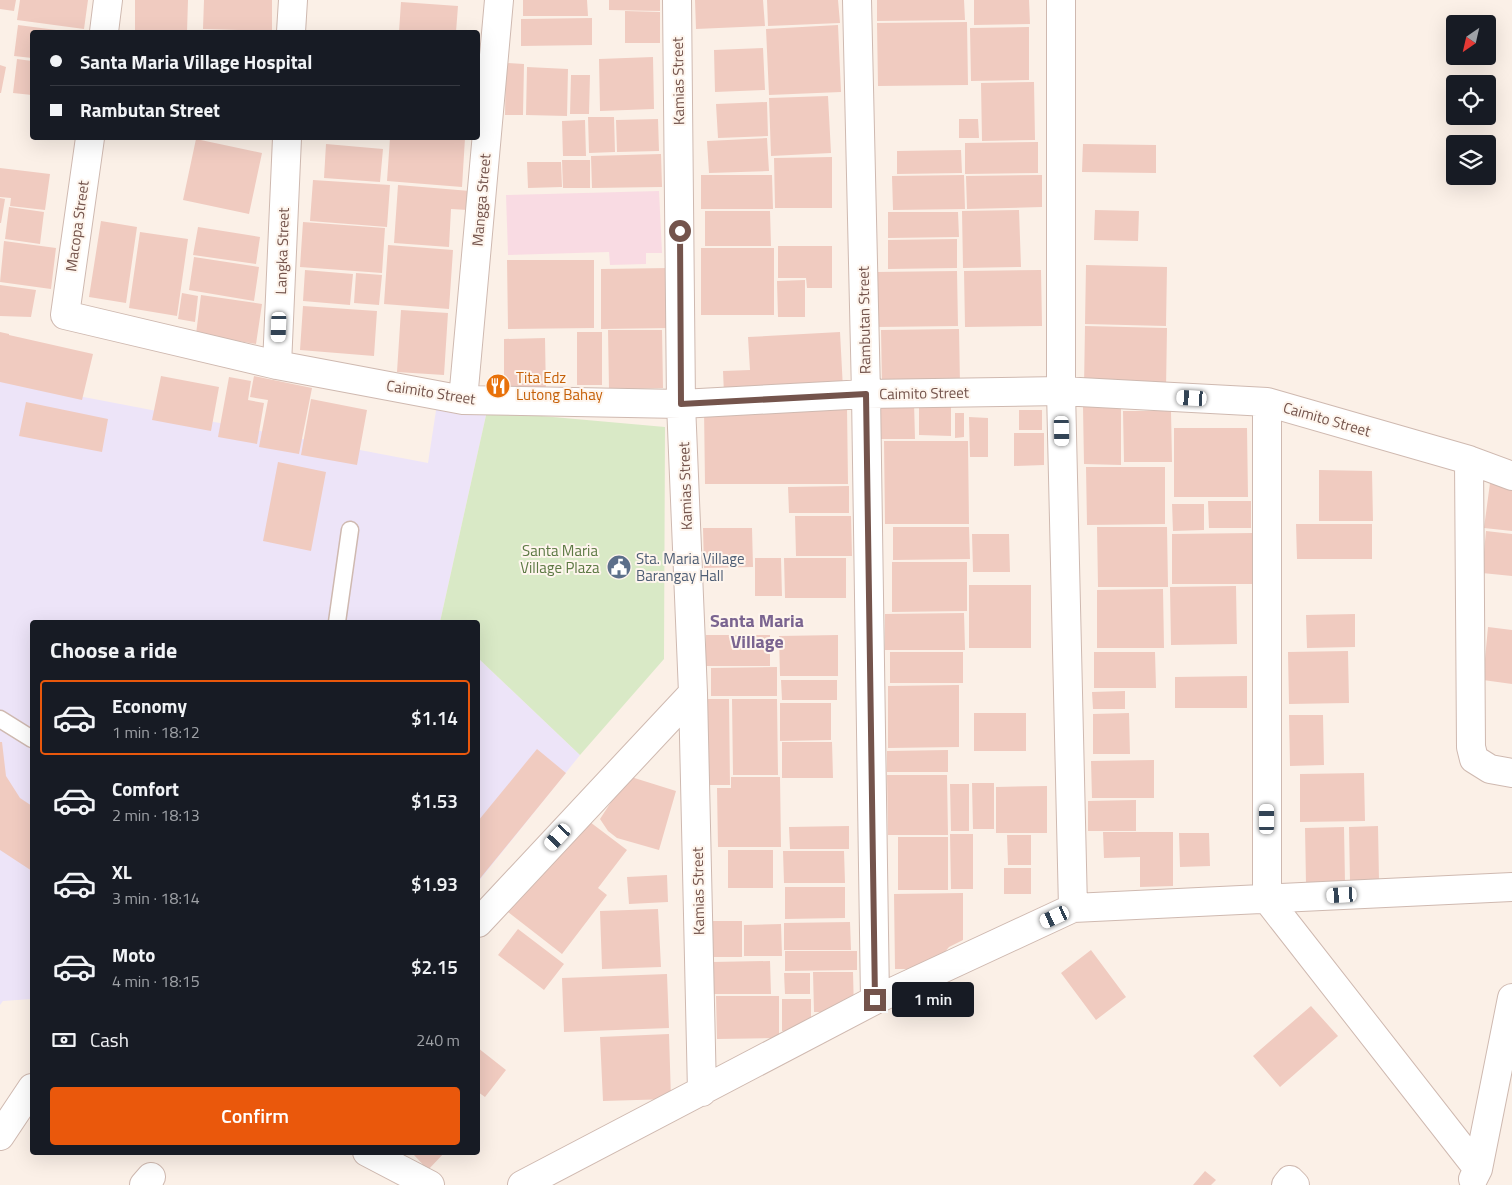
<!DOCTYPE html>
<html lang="en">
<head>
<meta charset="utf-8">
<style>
	body { margin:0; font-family:"Titillium Web",sans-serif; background:#20242c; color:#f1f3f6; height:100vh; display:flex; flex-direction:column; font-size:19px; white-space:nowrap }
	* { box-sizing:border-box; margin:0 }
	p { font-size:16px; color:#9ea1a6 }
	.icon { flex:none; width:28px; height:28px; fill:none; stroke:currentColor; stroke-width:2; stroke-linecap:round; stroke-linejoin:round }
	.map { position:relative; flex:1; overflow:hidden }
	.panel { position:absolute; left:30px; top:620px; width:450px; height:535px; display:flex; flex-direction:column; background:#171b24; border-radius:5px; box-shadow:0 5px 20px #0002 }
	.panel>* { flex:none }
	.banner { position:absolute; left:30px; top:30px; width:450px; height:110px; border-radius:5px; box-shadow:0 5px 20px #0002; display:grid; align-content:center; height:110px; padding:0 20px; background:#171b24 }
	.needle { width:32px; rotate:214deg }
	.controls { position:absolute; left:1446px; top:15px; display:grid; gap:10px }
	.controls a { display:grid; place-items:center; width:50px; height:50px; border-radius:5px; background:#171b24; box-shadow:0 5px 20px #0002; font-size:25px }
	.end { position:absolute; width:22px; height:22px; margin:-11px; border:6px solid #74544c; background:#fff; box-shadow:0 0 0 2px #fff }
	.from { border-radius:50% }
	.bubble { position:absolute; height:35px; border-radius:5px; background:#171b24; box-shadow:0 5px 20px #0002; font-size:16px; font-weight:600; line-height:35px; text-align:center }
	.car { position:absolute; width:15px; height:30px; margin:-15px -8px; border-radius:6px; box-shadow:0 0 4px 1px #0007; background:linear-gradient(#fff 24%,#345 0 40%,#fff 0 76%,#345 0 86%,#fff 0) }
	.banner b { display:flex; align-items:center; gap:18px; height:48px; font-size:19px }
	.banner b+b { border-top:1px solid #363941 }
	.banner i { width:12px; height:12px; background:#f1f3f6 }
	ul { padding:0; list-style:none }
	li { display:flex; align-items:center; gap:15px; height:75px; margin:0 10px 8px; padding:0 10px; border:2px solid transparent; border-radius:5px }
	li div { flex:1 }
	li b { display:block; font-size:19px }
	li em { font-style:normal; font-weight:600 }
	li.on { border-color:#ea580c }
	li>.icon { width:45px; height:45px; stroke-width:1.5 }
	h2 { padding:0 20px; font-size:22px; line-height:60px }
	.pay { display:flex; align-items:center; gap:12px; height:55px; padding:0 20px; font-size:19px }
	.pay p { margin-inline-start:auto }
	.primary-button { display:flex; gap:10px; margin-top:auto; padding:10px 20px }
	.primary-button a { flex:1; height:58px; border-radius:5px; background:#ea580c; color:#fff; font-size:20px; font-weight:600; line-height:58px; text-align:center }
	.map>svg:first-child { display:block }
	.education { fill:#ede4f8 }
	.medical { fill:#f9dbe3 }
	.green { fill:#d9e9c6 }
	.building { fill:#f0cbc0 }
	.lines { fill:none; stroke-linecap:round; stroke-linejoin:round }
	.lane-casing { stroke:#cfb9b0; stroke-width:19 }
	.street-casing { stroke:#cfb9b0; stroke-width:30 }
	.lane { stroke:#fff; stroke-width:16 }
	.street { stroke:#fff; stroke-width:28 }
	.route { stroke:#74544c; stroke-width:6 }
	.labels { text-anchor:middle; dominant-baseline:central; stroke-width:4; stroke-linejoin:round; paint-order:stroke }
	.street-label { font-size:15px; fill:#74544c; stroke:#fef5ed }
	.food-label { font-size:15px; fill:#c56008; stroke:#fef5ed; text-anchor:start }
	.park-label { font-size:15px; fill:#5d7944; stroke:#fef5ed }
	.service-label { font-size:15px; fill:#4e5e75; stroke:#fef5ed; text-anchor:start }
	.quarter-label { font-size:18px; font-weight:bold; fill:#7a6490; stroke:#fef5ed }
</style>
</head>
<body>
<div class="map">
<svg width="1512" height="1185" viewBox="0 0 1512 1185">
	<rect width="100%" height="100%" fill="#fbf0e7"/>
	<path class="education" d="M0 381 428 463 437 404 487 411 440 622H32V999L3 1001 0 1005Z
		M478 658 580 755 478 882Z"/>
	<path class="medical" d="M659 191 662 253H646V264L610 265 609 252 508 255 506 195Z"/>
	<path class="green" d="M487 411 665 427 664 659 580 755 478 658V622H440Z"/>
	<path class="building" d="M0 0H16L14 11 0 9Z
		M20 0H88L84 29 17 20Z
		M135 0H188L187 32H135Z
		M204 0H272V31L203 29Z
		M523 0H587L588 16H523Z
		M609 0H660V11L609 10Z
		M695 0H763L765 26 696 29Z
		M767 0H838L840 23 768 26Z
		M877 0H964L965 20 877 21Z
		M974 0H1029L1030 24 974 25Z
		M401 2 458 6 456 32H399Z
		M625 11 660 12V43H625Z
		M592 18V45L521 46V19Z
		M967 22 968 85 878 86 877 23Z
		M18 25 64 31V32H32V58L14 56Z
		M838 25 841 92 769 95 766 29Z
		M1029 27V80L971 81 970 28Z
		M763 48 765 90 715 92 714 50Z
		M653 57 654 109 600 111 599 59Z
		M17 59 32 61V95L13 93Z
		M506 63 524 64 523 115H505Z
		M0 65 6 67 1 93H0Z
		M527 67 568 69 567 116 526 115Z
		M571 75H590L589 114H570Z
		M1034 82 1035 140 982 141 981 83Z
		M828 96 831 153 771 156 769 98Z
		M767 102 768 136 718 138 716 104Z
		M588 117H614L615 152 589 153Z
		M658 119 659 151 617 152 616 120Z
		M959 119H978L979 138H959Z
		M585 120 586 156H563L562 121Z
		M390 138H465L462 187 387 181Z
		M767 138 769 171 709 173 707 141Z
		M196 139 262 153 249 214 183 200Z
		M1038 142V173L965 174V143Z
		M326 144 383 149 380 182 324 178Z
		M1083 144 1156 145V173L1082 172Z
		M961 150 962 173 897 174V151Z
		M661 154 662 187 592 188 591 156Z
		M832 157V208H775L774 158Z
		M562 160H590V188H563Z
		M527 162H561L562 187 528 188Z
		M0 168 50 174 45 210 10 206 11 198 0 197Z
		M701 175H772L773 209H701Z
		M964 175 965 209 893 210 892 176Z
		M1042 175V207L967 209 966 176Z
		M313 180 390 185 387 227 310 221Z
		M398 185 470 191 468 210 451 209 449 247 394 243Z
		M0 198 5 199 1 223H0Z
		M9 207 44 212 40 244 5 239Z
		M1019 210 1021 267 963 268 962 211Z
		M1095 210 1139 211 1138 241 1094 240Z
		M705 211H770L771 246H705Z
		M888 212H958L959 237 888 238Z
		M101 221 137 227 126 303 89 297Z
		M303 222 385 228 382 273 300 267Z
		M198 227 260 237 256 264 193 255Z
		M140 232 188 239 177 316 129 308Z
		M957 239V268L888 269V240Z
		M4 241 56 248 51 289 0 282Z
		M388 245 453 250 449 309 384 304Z
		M778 246H832V288H807L806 278H778Z
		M701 248H774V315H701Z
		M194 257 259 267 254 301 189 290Z
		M507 260H594V328L508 329Z
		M1086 265 1167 267 1166 326 1085 324Z
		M669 268 670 328 601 329V269Z
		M305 270 353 274 350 305 303 301Z
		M1041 270 1042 326 965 327 964 271Z
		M957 271 958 326 877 327 876 272Z
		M356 273 382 275 379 305 354 303Z
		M805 280V317H778L777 281Z
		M0 285 36 290 31 317 0 316Z
		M182 293 198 296 195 322 178 319Z
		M201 295 262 304 256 344 196 334Z
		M303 306 377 311 374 356 300 350Z
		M401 310 448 313 444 375 397 372Z
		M1085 326 1167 328 1166 389 1084 387Z
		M959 329 960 385 882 386 881 330Z
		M608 330H662L663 388 609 389Z
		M0 332 9 334V335L93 354 82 400 0 382Z
		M577 332H602V385H577Z
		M840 332 843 389 724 394 723 371 750 370 748 337Z
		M545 338 546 395H504V339Z
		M161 376 219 387 211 431 152 420Z
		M254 376 312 388 299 454 259 447 268 400 250 397Z
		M229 377 251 381 248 400 264 403 257 444 218 437Z
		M311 399 367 410 357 465 301 455Z
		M26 402 108 419 102 452 19 436Z
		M881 402H914L915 439H881Z
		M847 407 848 484H705L704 408Z
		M919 407H951V436L919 435Z
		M1083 407H1121V465L1084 464Z
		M1019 410H1042V430H1019Z
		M1123 411H1171L1172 462H1124Z
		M955 413H964V437L955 438Z
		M969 417 988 418V457H970Z
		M1174 428H1247L1248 497H1174Z
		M1014 433H1044V465L1014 466Z
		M884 441H968L969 524H885Z
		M278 462 326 472 311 551 263 541Z
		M1086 467H1165V524L1087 525Z
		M1319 470 1372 471 1373 521H1319Z
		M1490 483 1512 489V531L1484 528Z
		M849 486V513H789L788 487Z
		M1208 501H1251V528H1209Z
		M1172 504H1204V530L1173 531Z
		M795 516H851L852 556H796Z
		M1296 524H1372V559H1297Z
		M893 527H969L970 559 893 560Z
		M1097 527H1167L1168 587H1098Z
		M703 528H752L753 567 704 568Z
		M1486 531 1512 534V576L1482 573Z
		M1253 533 1254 584H1172V534Z
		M972 534H1009L1010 572H973Z
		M755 558H781L782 596H755Z
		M784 558H846V598H785Z
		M892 562H967V611L892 612Z
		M969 585H1031V648H969Z
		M1236 586 1237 644 1171 645 1170 587Z
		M1163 589 1164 648H1097V590Z
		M964 613 965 650H885V614Z
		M1355 614V647L1307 648 1306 615Z
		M1488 627 1512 630V684L1483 680Z
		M706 635H770V666H706Z
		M838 635V676H780L779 636Z
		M1348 651 1349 703 1289 704 1288 652Z
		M890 652H963V683H890Z
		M1094 652H1155L1156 688H1094Z
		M777 667V696H711V668Z
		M1247 676V708H1175V677Z
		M781 680H837V700H782Z
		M959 685V747L888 748V686Z
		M1125 691V709H1093L1092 692Z
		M704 699H729L730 785H705Z
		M732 699H777L778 775H733Z
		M780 703H831V740L780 741Z
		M974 713H1026V751H974Z
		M1129 713 1130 754H1093V714Z
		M1289 715H1323L1324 765 1290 766Z
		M0 742H2L6 776 20 798 32 806V871L0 850Z
		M782 742H832L833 778H782Z
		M537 749 566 773 478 881V821Z
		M948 750V772H887V751Z
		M1154 760V798H1092L1091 761Z
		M1364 773 1365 821 1300 822V774Z
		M887 775H947L948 835H888Z
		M628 776 676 791 659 850 617 838 608 831 600 819Z
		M731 777H780L781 847H718L717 788H731Z
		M972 783H994V829H973Z
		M950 784H969V831H951Z
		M1047 786V833H996V787Z
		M1136 800V831H1088V801Z
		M582 816 627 850 598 888 607 895 562 954 508 912Z
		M849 826V849H790L789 827Z
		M1378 826 1379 881 1350 882 1349 827Z
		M1344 827 1345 883 1306 884 1305 828Z
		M1103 832H1173V886L1140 887V857L1104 858Z
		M1179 833H1209L1210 866 1180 867Z
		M950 834H973V889H951Z
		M1007 835H1031V865H1008Z
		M898 837H948V890H898Z
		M728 850H773V888H728Z
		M783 851H844L845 883H784Z
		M1004 868H1031V894H1004Z
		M667 875 668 902 629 904 627 877Z
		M785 887H845V918L785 919Z
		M963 893V940L949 947 931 969H895L894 894Z
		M658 909 661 967 602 969 600 911Z
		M707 921H742V957H707Z
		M850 922 851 950H784V923Z
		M781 924 782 956H744V925Z
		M518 929 564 964 544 990 498 955Z
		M1091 950 1126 997 1096 1020 1061 973Z
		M785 951H857V970L785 971Z
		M770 961 771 994H712V962Z
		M813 972H853L854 1012H814Z
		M784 973H810V994H785Z
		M667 974 669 1028 564 1032 562 978Z
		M716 996H779V1038L717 1039Z
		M782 999H811V1031H782Z
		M1311 1006 1338 1036 1280 1087 1253 1056Z
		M669 1034 671 1099 603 1101 600 1037Z
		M478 1048 506 1070 485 1097 478 1092Z
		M416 1152H445L428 1170 414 1155Z
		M1205 1171 1216 1180 1211 1185H1193Z"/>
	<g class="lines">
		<defs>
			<path id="lane" d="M337 622 350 530
				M0 719 32 739"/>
			<path id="street" d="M677 0 681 404 693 693 702 1092
				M857 0 866 394 875 1000
				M1061 0V391L1073 908
				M104 32 108 0
				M291 32 293 0
				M90 138 65 315 277 365 463 400 681 404 866 394 1061 391 1267 402 1469 460 1512 476
				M277 365 287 138
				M463 400 499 0
				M1267 402V899L1478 1169
				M1469 460 1471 747 1474 759 1490 769 1512 773
				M478 923 693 693
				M0 1136 32 1088
				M367 1152 430 1185
				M1473 1179 1478 1169 1512 998
				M144 1185 151 1177
				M522 1185 875 1000 1073 908 1512 887
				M1286 1185 1290 1180 1295 1185"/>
		</defs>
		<use href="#lane" class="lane-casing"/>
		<use href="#street" class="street-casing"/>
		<use href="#lane" class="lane"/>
		<use href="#street" class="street"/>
	</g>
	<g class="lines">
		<path class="route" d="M680 231 681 404 866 394 875 1000"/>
	</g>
	<defs>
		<symbol id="restaurant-disc" viewBox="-11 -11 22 22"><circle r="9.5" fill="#e8710a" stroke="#fef5ed"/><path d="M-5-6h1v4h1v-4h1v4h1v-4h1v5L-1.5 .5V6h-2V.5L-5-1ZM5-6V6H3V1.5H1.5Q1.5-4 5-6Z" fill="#fff"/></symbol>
		<symbol id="civic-disc" viewBox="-11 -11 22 22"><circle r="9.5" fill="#5c6f8a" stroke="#fef5ed"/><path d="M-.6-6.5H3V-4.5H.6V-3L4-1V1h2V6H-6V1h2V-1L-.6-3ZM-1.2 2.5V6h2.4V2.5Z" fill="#fff"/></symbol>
	</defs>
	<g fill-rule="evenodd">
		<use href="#restaurant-disc" x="484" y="372" width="28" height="28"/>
		<use href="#civic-disc" x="605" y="553" width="28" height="28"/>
	</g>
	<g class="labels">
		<g class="street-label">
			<text transform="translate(678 81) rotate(-91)">Kamias Street</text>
			<text transform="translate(481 200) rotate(-85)">Mangga Street</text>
			<text transform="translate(77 226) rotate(-82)">Macopa Street</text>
			<text transform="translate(282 251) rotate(-88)">Langka Street</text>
			<text transform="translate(864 320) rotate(-91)">Rambutan Street</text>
			<text transform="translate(431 392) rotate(9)">Caimito Street</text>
			<text transform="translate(924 393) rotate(-1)">Caimito Street</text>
			<text transform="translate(1327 419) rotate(16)">Caimito Street</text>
			<text transform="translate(685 486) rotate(-92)">Kamias Street</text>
			<text transform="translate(698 891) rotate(-91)">Kamias Street</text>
		</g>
		<g class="food-label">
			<text x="516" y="377">Tita Edz<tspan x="516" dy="17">Lutong Bahay</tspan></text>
		</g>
		<g class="park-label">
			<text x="560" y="550">Santa Maria<tspan x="560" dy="17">Village Plaza</tspan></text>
		</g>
		<g class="service-label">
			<text x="636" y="558">Sta. Maria Village<tspan x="636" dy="17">Barangay Hall</tspan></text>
		</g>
		<g class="quarter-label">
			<text x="757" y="620">Santa Maria<tspan x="757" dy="21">Village</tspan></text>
		</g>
	</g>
</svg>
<div class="controls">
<a><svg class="needle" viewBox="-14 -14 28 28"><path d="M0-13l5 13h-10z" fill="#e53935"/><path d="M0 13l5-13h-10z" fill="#9ea1a6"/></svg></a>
<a><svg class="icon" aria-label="locate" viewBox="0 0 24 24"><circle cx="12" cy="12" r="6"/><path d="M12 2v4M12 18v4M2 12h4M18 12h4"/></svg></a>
<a><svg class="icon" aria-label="layers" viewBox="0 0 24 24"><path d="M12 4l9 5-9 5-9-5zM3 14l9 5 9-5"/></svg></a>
</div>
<i class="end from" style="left:680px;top:231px"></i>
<i class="end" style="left:875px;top:1000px"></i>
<div class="bubble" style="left:892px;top:982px;width:82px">1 min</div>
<i class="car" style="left:279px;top:327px;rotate:182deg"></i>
<i class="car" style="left:1192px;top:398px;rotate:273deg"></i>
<i class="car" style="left:1062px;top:431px;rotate:179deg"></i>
<i class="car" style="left:1267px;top:819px;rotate:0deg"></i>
<i class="car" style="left:558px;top:837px;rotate:223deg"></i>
<i class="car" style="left:1342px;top:895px;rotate:267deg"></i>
<i class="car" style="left:1055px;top:917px;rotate:245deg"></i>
<div class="banner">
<b><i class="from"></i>Santa Maria Village Hospital</b>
<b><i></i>Rambutan Street</b>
</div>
<section class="panel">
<h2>Choose a ride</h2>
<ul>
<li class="on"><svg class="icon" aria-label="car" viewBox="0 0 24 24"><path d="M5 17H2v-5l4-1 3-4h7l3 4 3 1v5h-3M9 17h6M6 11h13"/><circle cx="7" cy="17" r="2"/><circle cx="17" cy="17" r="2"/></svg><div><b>Economy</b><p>1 min · 18:12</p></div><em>$1.14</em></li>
<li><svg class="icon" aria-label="car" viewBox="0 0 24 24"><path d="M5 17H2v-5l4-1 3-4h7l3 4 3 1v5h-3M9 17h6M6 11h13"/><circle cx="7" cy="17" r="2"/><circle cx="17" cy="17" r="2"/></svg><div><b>Comfort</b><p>2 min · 18:13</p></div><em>$1.53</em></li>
<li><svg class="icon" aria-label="car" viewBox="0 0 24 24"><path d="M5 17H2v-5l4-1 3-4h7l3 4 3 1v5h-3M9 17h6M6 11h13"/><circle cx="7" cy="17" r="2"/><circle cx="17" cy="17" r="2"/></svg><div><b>XL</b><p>3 min · 18:14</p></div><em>$1.93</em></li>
<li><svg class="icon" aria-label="car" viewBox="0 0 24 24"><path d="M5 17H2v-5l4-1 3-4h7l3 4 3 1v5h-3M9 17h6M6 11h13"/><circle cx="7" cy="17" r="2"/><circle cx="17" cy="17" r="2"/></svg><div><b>Moto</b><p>4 min · 18:15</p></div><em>$2.15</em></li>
</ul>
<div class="pay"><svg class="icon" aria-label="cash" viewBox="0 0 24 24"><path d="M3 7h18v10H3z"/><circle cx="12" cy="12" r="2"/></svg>Cash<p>240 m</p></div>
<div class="primary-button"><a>Confirm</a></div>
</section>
</div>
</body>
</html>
